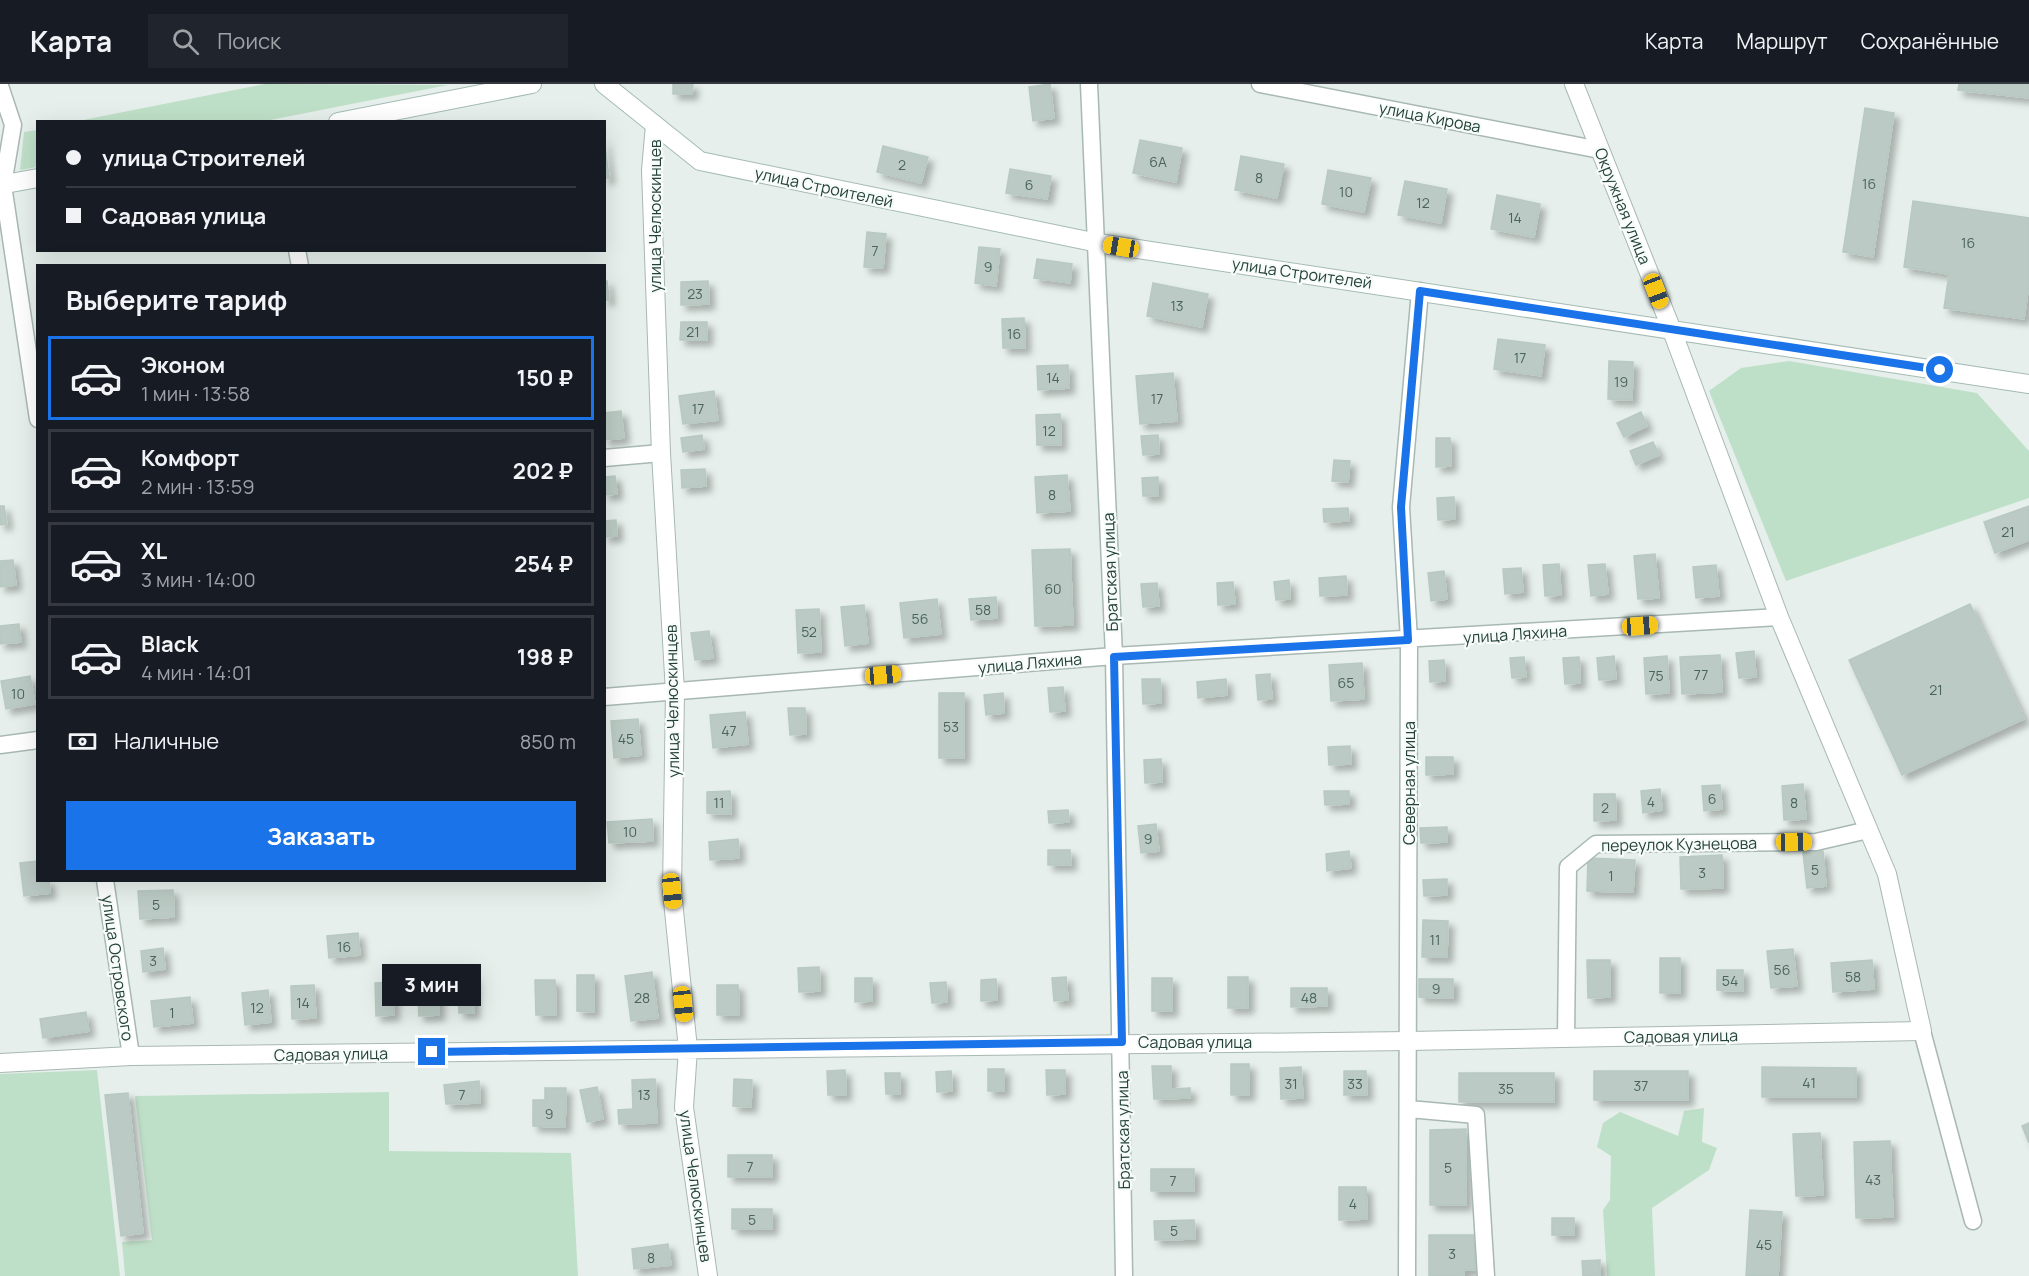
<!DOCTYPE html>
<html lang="ru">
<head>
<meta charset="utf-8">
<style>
	body { margin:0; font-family:Manrope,sans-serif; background:#20242c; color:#f1f3f6; height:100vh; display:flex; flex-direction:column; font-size:22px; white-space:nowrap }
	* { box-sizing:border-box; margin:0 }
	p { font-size:20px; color:#9ea1a6 }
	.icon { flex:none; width:33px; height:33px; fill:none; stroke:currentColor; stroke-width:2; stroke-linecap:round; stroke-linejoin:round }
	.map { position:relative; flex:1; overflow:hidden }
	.sheet { position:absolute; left:36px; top:180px; width:570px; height:618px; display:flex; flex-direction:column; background:#171b24; border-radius:0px; box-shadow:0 6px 24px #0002 }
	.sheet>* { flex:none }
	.hud { position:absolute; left:36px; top:36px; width:570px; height:132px; border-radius:0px; box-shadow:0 6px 24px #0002; display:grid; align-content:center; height:132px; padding:0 30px; background:#171b24 }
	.end { position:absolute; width:27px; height:27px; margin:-14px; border:8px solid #1a73e8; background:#fff; box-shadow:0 0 0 3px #fff }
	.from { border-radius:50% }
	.bubble { position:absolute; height:42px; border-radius:0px; background:#171b24; box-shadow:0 6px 24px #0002; font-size:20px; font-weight:700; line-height:42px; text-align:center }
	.car { position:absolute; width:18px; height:36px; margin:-18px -9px; border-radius:8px; box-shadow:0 0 4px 2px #0007; background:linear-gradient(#f5c518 24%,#345 0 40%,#f5c518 0 76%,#345 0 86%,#f5c518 0) }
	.hud b { display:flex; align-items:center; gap:21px; height:57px; font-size:22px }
	.hud b+b { border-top:2px solid #363941 }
	.hud i { width:15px; height:15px; background:#f1f3f6 }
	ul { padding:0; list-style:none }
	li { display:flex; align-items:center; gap:18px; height:84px; margin:0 12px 9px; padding:0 18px; border:3px solid #363941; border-radius:0px }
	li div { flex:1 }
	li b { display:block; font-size:22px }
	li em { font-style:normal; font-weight:700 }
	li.on { border-color:#1a73e8 }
	li>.icon { width:54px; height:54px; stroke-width:1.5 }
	h2 { padding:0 30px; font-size:27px; line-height:72px }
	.pay { display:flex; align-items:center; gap:15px; height:66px; padding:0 30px; font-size:22px }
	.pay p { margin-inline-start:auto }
	.button { display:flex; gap:12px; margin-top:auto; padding:12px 30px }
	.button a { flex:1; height:69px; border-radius:0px; background:#1a73e8; color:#fff; font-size:24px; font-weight:700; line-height:69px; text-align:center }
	header { display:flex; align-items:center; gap:36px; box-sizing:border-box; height:84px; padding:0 30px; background:#171b24; border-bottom:2px solid #363941 }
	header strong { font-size:28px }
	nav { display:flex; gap:33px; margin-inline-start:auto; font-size:21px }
	.search { width:420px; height:54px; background:#20242c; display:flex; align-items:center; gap:15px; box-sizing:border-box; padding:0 21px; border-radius:0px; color:#9ea1a6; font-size:22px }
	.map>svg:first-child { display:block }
	.green { fill:#bfe0c8 }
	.building { fill:#bbcac4; stroke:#b8c9c2; stroke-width:1.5; filter:url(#shadow) }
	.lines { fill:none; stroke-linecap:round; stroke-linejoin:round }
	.minor-casing { stroke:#a8b8b2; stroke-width:19 }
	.tertiary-casing { stroke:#a8b8b2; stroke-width:20 }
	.secondary-casing { stroke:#a4bbb3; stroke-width:20 }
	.minor { stroke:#fff; stroke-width:16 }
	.tertiary { stroke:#fff; stroke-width:18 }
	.secondary { stroke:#fff; stroke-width:18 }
	.route { stroke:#1a73e8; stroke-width:8 }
	.labels { text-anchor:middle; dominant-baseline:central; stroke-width:4.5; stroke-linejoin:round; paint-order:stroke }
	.number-label { font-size:14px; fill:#4a645c }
	.street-label { font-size:16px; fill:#24423a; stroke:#f7fbf9 }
</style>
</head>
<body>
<header>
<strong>Карта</strong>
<div class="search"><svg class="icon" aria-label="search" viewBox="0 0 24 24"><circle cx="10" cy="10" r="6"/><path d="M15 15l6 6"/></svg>Поиск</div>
<nav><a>Карта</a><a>Маршрут</a><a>Сохранённые</a></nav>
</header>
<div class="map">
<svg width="2029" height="1192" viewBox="0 0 2029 1192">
	<defs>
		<filter id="shadow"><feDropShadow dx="5.5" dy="5.5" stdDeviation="3" flood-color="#0004"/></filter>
	</defs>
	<rect width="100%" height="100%" fill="#e6efeb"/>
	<path class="green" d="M265 0 448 1 265 37H78Z
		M37 46V83L20 86 24 48Z
		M1789 277 1977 309 2029 367V414L1786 497 1709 307 1741 284Z
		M97 986 120 1192H0V990Z
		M389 1008V1067L571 1069 578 1192H125L122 1158 152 1156 135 1012Z
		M1704 1024 1702 1058 1717 1064 1709 1086 1652 1124 1655 1192H1607L1603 1126 1610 1116 1611 1072 1597 1063 1603 1039 1620 1028 1678 1052 1684 1027Z"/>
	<path class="building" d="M673 0H693L692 10H673Z
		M1050 0 1054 34 1033 37 1029 3Z
		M1959 0H2029V14L1958 6Z
		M1865 24 1894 29 1873 173 1843 168Z
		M604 55 609 94 604 95Z
		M1140 56 1182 64 1176 98 1133 89Z
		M883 62 928 73 921 99 877 88Z
		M1241 72 1284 80 1277 114 1235 106Z
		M1010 85 1051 92 1047 115 1006 109Z
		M1328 86 1371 94 1364 128 1322 120Z
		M1405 97 1447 105 1441 139 1398 131Z
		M1497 111 1540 120 1534 153 1491 145Z
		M1913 117 2029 134V199L2024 235 1944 224 1949 190 1904 183Z
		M867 148 886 150 883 184 864 183Z
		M979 163 1000 165 996 202 975 199Z
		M1037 175 1072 180 1070 199 1034 194Z
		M607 197 609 216H604V198Z
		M708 197 709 220 681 221V198Z
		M1153 199 1208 210 1202 243 1147 232Z
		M1024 234 1025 264H1003L1002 235Z
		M681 238H707V256H680Z
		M1498 255 1545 261 1541 292 1494 285Z
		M1609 277 1633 278 1632 316 1608 315Z
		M1068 281 1069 304 1038 306 1037 282Z
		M1173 289 1177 337 1140 340 1136 292Z
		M714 307 718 336 683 340 679 312Z
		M621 327 624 354 604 356V329Z
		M1641 328 1647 342 1624 353 1617 339Z
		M1060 330 1061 361H1037L1036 331Z
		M702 351 704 365 683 368 681 354Z
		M1158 351 1159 370 1143 371 1141 352Z
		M1436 354H1450L1451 382 1436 383Z
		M1653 358 1659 371 1636 381 1630 367Z
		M1334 376 1350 377 1348 398 1332 397Z
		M705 385 706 402 682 404 681 386Z
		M1067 391 1070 427 1037 429 1035 393Z
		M615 392 617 410 604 411V393Z
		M1158 393V412H1143L1142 394Z
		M1454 413 1455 435 1438 436 1437 414Z
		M0 422H4L7 440 0 441Z
		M2029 422V456L1995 469 1984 438Z
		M1348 424 1349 437 1324 438 1323 425Z
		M616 436 617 452 604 453V437Z
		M1070 465 1073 541 1035 542 1032 466Z
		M1655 470 1659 514 1638 515 1634 472Z
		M13 476 16 501 0 503V477Z
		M1559 480 1561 511 1545 512 1543 481Z
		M1605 480 1608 510 1591 512 1588 481Z
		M1716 481 1719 512 1696 514 1693 483Z
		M1521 484 1523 508 1505 510 1503 485Z
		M1444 487 1447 515 1431 517 1428 489Z
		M1346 492 1347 511 1320 512 1319 494Z
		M1289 496 1290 515 1276 516 1274 498Z
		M1233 498 1235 520 1218 521 1217 499Z
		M1157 499 1159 522 1143 523 1141 500Z
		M996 513 997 534 971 536 969 515Z
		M937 515 941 550 904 554 900 519Z
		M1970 520 2024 635 1902 691 1849 576Z
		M864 521 868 559 845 562 841 523Z
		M819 525 821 568 798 569 796 526Z
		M19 540 21 558 0 560V542Z
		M709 547 713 574 695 576 691 549Z
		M1754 567 1756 593 1739 594 1736 569Z
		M1720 571 1722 608 1682 610 1680 573Z
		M1614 572 1616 595 1599 596 1597 574Z
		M1667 572 1669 609 1646 610 1644 574Z
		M1524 573 1526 593 1512 594 1510 574Z
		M1579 573 1580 599 1565 600 1563 574Z
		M1444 576 1445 597 1430 598 1429 577Z
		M1362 579 1364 615 1331 617 1329 581Z
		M1270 590 1272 615 1258 616 1256 591Z
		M30 592 35 620 6 625 1 597Z
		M1142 595H1160L1161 619 1143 620Z
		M1226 595 1227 611 1198 614 1197 598Z
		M1063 603 1065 627 1050 628 1048 604Z
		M939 609H964V674H939Z
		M1003 609 1004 629 986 631 984 611Z
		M788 624H805L806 650 790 651Z
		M745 628 748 660 713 664 710 631Z
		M638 635 641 671 614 674 611 637Z
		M1350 662 1351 680 1329 681 1328 663Z
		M1426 673H1453V690L1426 691Z
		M1161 675 1162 698 1145 699 1144 676Z
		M1803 700 1806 735 1784 736 1782 702Z
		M1720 701 1722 725 1704 727 1702 702Z
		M1660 705 1662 726 1643 729 1641 707Z
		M730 707 731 730 707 729V708Z
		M1324 707H1349V720L1325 721Z
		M1594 710H1615L1616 736 1594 737Z
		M1068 726 1069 738 1049 739 1048 727Z
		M652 735 653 757 609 759 607 738Z
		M1156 740 1159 767 1141 769 1138 742Z
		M1447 743V758L1421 759 1420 744Z
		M738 755 739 774 710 776 709 758Z
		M1048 766H1070L1071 781H1048Z
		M1349 767 1351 784 1327 787 1326 770Z
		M1823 767 1826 802 1807 804 1803 769Z
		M1722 771 1723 804 1681 805 1680 773Z
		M1588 774 1635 776 1633 808 1587 807Z
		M38 777V796H49L50 809 24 812 20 779Z
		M1447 795V811L1424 812 1423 796Z
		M173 806 174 833 140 835 138 807Z
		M1423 836 1448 837 1447 873H1422Z
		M358 849 360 871 329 874 327 852Z
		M163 864 165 885 143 888 141 867Z
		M1793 865 1797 902 1771 904 1767 867Z
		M1660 874H1680V909H1660Z
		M1587 876H1610V913L1588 914Z
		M1872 876 1874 905 1833 908 1831 879Z
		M819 883 820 907 799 908 798 884Z
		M1717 886H1743V907L1717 906Z
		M652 888 658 934 631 937 625 892Z
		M577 891H594V928L577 927Z
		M474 893V929H459L458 894Z
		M1066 893 1068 916 1054 917 1052 894Z
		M1228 893H1248V924H1228Z
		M855 894H872V917L855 918Z
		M1152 894H1172V927H1152Z
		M996 895 997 916 981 917V896Z
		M1419 895H1453V914L1419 913Z
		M535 896H555L556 931H536Z
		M438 897 439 931 419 932 417 898Z
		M393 898 394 931 376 932 375 899Z
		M946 898 947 918 932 919 930 899Z
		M314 901 316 934 292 935 291 902Z
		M717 901H738L739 931H717Z
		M1291 904H1327V922L1291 923Z
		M268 906 271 938 245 941 242 909Z
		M190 913 193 939 154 943 151 917Z
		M86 928 89 947 43 954 40 935Z
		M1231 980H1249V1011H1231Z
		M1152 982H1171V1005L1190 1004V1014L1154 1015Z
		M1301 983 1303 1014 1281 1015 1280 984Z
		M1762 983 1856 984V1013H1762Z
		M988 985H1004V1007H988Z
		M845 986 846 1011H828L827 987Z
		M1046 986H1065V1010L1047 1011Z
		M951 987 952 1007 937 1008 936 988Z
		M1344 987H1366L1367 1011H1344Z
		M1594 987H1688V1016H1594Z
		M885 989H900V1010H886Z
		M1459 989H1554V1018H1459Z
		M655 995 657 1039 619 1040 618 1026 633 1025 632 996Z
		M734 995 752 996 751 1023 733 1022Z
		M479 997 480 1019 446 1020 444 1001Z
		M597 1003 603 1035 587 1038 580 1006Z
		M545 1004H566L565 1043 533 1042V1016H545Z
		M128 1009 143 1149 121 1152 105 1011Z
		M2029 1039V1059L2022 1042Z
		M1466 1045V1121H1430V1046Z
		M1820 1049 1823 1111 1796 1112 1793 1050Z
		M1890 1057 1893 1133 1856 1134 1854 1058Z
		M728 1071H772V1093H728Z
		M1151 1085H1194V1107H1151Z
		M1339 1103H1366L1367 1135 1339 1136Z
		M732 1125H772V1145H732Z
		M1750 1126 1782 1128 1778 1192H1746Z
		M1552 1134H1574V1151H1552Z
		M1194 1136 1195 1155 1155 1156 1154 1137Z
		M1429 1151H1474L1475 1186H1464V1192H1429Z
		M668 1160 671 1181 634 1185 632 1165Z
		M1600 1176V1192H1583L1582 1177Z"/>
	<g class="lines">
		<defs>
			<path id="minor" d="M1089 0 1114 572 1124 1192
				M1260 0 1600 66
				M0 2 13 41 3 101 38 335
				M297 166 300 182
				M604 374 661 369
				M604 613 1114 572 1779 533
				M0 661 38 656
				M105 796 131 972
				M1922 947 1973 1137
				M1566 954 1568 783 1596 760 1816 758 1868 746
				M1409 1025 1476 1031 1486 1192
				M1407 1192 1409 556 1401 423 1420 207"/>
			<path id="tertiary" d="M655 41 651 86 661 369 675 608 672 807 688 965 684 1023 708 1192
				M0 979 131 972 1409 957 1922 947 1887 790 1779 533 1671 244 1574 0"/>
			<path id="secondary" d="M604 0 700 77 1098 159 2029 300
				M338 38 532 0
				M0 101 38 94"/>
		</defs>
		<use href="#minor" class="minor-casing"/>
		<use href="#tertiary" class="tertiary-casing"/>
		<use href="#secondary" class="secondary-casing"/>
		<use href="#minor" class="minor"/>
		<use href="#tertiary" class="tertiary"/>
		<use href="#secondary" class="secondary"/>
	</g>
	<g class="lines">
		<path class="route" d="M432 968 1122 958 1114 573 1408 556 1401 423 1420 207 1940 286"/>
	</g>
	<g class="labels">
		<g class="number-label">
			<text x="1158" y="77">6А</text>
			<text x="902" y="80">2</text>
			<text x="1259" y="93">8</text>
			<text x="1869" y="99">16</text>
			<text x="1029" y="100">6</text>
			<text x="1346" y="107">10</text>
			<text x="1423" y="118">12</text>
			<text x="1515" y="133">14</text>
			<text x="1968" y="158">16</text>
			<text x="875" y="166">7</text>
			<text x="988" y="182">9</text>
			<text x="695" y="209">23</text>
			<text x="1177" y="221">13</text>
			<text x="693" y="247">21</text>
			<text x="1014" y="249">16</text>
			<text x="1520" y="273">17</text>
			<text x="1053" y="293">14</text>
			<text x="1621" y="297">19</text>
			<text x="1157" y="314">17</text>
			<text x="698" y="324">17</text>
			<text x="1049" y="346">12</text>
			<text x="1052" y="410">8</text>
			<text x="2008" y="447">21</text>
			<text x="1053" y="504">60</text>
			<text x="983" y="525">58</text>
			<text x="920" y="534">56</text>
			<text x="809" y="547">52</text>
			<text x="1701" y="590">77</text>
			<text x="1656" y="591">75</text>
			<text x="1346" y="598">65</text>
			<text x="1936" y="605">21</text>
			<text x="18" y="609">10</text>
			<text x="951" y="642">53</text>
			<text x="729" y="646">47</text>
			<text x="626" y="654">45</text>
			<text x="1712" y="714">6</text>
			<text x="1651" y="717">4</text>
			<text x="719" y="718">11</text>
			<text x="1794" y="718">8</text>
			<text x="1605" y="723">2</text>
			<text x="630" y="747">10</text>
			<text x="1148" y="754">9</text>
			<text x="1815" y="785">5</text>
			<text x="1702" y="788">3</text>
			<text x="1611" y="791">1</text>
			<text x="156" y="820">5</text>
			<text x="1435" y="855">11</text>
			<text x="344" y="862">16</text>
			<text x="153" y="876">3</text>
			<text x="1782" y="885">56</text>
			<text x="1853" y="892">58</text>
			<text x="1730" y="896">54</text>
			<text x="1436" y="904">9</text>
			<text x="642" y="913">28</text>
			<text x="1309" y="913">48</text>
			<text x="303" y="918">14</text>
			<text x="257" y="923">12</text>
			<text x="172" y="928">1</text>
			<text x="1809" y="998">41</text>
			<text x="1291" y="999">31</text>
			<text x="1355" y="999">33</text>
			<text x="1641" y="1001">37</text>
			<text x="1506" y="1004">35</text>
			<text x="462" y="1010">7</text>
			<text x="644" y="1010">13</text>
			<text x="549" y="1029">9</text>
			<text x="750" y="1082">7</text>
			<text x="1448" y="1083">5</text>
			<text x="1873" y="1095">43</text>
			<text x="1173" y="1096">7</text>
			<text x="1353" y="1119">4</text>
			<text x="752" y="1135">5</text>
			<text x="1174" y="1146">5</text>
			<text x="1764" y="1160">45</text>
			<text x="1452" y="1169">3</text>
			<text x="651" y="1173">8</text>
		</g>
		<g class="street-label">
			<text transform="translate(1430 33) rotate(11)">улица Кирова</text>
			<text transform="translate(824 103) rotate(12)">улица Строителей</text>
			<text transform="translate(1623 122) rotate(68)">Окружная улица</text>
			<text transform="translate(655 132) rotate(-90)">улица Челюскинцев</text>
			<text transform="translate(1302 189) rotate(8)">улица Строителей</text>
			<text transform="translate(1110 488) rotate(-92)">Братская улица</text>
			<text transform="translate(1515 550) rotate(-4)">улица Ляхина</text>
			<text transform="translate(1030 579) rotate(-5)">улица Ляхина</text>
			<text transform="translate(672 617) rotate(-91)">улица Челюскинцев</text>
			<text transform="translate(1409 699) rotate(-90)">Северная улица</text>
			<text transform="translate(1679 760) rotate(-1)">переулок Кузнецова</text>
			<text transform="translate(118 884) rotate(82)">улица Островского</text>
			<text transform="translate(1681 952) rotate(-1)">Садовая улица</text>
			<text x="1195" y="958">Садовая улица</text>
			<text transform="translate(331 970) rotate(-1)">Садовая улица</text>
			<text transform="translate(1123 1046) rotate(-91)">Братская улица</text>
			<text transform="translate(696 1102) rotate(82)">улица Челюскинцев</text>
		</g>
	</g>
</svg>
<i class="end from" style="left:1940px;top:286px"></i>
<i class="end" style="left:432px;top:968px"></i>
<div class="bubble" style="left:382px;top:880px;width:99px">3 мин</div>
<i class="car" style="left:1121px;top:163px;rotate:279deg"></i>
<i class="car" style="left:1656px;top:207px;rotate:159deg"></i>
<i class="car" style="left:1640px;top:542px;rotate:86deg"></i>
<i class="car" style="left:883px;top:591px;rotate:85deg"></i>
<i class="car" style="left:1794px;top:758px;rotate:89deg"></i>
<i class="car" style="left:672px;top:807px;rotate:174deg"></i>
<i class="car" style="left:683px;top:920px;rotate:174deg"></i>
<div class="hud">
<b><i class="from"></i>улица Строителей</b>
<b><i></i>Садовая улица</b>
</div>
<section class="sheet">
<h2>Выберите тариф</h2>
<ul>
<li class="on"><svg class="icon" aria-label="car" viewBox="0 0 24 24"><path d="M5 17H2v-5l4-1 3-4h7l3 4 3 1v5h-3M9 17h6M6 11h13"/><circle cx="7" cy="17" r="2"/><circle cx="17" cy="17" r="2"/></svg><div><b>Эконом</b><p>1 мин · 13:58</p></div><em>150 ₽</em></li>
<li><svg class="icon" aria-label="car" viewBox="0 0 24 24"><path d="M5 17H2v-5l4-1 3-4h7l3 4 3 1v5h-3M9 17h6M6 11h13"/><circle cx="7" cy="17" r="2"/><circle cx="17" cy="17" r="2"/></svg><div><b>Комфорт</b><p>2 мин · 13:59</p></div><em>202 ₽</em></li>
<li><svg class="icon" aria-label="car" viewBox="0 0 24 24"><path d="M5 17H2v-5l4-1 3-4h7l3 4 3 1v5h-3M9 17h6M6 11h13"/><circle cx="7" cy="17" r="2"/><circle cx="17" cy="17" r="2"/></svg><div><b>XL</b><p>3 мин · 14:00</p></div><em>254 ₽</em></li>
<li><svg class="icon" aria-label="car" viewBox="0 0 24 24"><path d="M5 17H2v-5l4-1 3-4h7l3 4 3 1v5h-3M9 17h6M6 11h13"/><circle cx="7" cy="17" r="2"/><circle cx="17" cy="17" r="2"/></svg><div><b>Black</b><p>4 мин · 14:01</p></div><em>198 ₽</em></li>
</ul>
<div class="pay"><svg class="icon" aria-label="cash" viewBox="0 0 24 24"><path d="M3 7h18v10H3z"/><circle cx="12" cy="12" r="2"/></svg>Наличные<p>850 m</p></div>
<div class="button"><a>Заказать</a></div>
</section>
</div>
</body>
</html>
